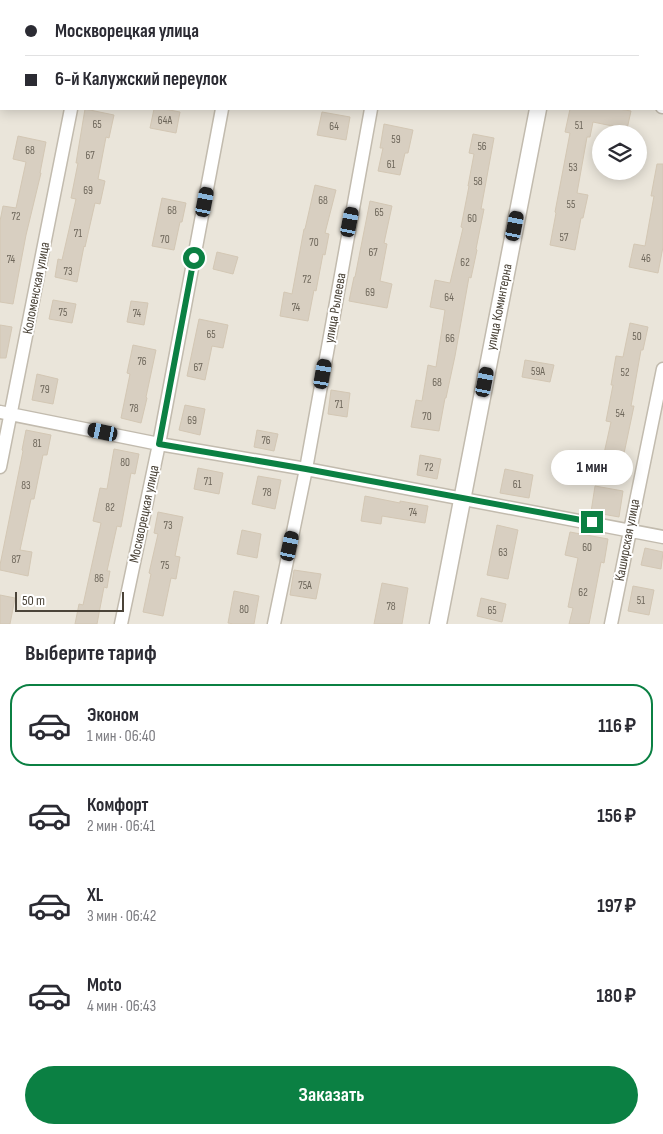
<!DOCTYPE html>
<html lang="ru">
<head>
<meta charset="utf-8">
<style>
	body { margin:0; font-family:"Sofia Sans Condensed",sans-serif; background:#f2f2f3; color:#2b2b33; height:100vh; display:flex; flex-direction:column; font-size:19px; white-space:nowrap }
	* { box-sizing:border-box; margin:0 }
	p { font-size:16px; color:#7c7c81 }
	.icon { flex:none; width:28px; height:28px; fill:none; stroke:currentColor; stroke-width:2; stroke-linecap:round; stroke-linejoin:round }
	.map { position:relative; height:624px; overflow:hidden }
	.sheet { display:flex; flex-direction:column; background:#fff; flex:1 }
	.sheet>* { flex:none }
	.hud { position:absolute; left:0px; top:0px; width:664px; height:110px; box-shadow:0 2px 12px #0003; display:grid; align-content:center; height:110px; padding:0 25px; background:#fff }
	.tools { position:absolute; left:592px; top:125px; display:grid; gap:10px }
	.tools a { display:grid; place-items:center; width:55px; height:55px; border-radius:50%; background:#fff; box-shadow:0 2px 12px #0003; font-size:25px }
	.scale { position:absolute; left:15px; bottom:12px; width:109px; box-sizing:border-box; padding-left:5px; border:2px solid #4b4439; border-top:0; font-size:14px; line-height:18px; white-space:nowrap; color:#4b4439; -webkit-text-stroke:4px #fff; paint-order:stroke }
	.end { position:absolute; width:22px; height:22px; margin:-11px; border:6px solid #0b8043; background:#fff; box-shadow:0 0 0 2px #fff }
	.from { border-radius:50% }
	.bubble { position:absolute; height:35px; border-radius:18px; background:#fff; box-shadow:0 2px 12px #0003; font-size:16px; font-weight:700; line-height:35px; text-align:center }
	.car { position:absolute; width:15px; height:30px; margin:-15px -8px; border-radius:6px; box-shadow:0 0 4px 1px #0007; background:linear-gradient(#222 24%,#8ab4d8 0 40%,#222 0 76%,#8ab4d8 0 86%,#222 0) }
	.hud b { display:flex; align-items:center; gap:18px; height:48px; font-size:19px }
	.hud b+b { border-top:1px solid #e1e1e2 }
	.hud i { width:12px; height:12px; background:#2b2b33 }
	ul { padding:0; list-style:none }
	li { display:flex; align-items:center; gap:15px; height:82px; margin:0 10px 8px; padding:0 15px; border:2px solid transparent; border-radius:20px }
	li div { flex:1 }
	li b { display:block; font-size:19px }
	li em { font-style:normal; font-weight:700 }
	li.selected { border-color:#0b8043 }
	li>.icon { width:45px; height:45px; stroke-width:1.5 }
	h2 { padding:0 25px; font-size:22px; line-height:60px }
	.primary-button { display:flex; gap:10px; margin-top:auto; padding:10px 25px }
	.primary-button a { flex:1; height:58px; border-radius:30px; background:#0b8043; color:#fff; font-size:20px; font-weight:700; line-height:58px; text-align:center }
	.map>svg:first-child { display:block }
	.residential { fill:#eae5da; fill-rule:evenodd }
	.building { fill:#d8cfc1; stroke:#d3c7b4 }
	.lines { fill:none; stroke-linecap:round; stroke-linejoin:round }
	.minor-casing { stroke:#c2bbae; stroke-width:15 }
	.tertiary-casing { stroke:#c2bbae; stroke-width:19 }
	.minor { stroke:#fff; stroke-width:12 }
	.tertiary { stroke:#fff; stroke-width:16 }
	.route { stroke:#0b8043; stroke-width:6 }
	.labels { text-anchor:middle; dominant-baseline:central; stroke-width:4; stroke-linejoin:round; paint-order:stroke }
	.number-label { font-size:11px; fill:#6e675b }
	.street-label { font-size:14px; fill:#4b4439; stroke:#fff }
</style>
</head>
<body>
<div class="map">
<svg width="663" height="624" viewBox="0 0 663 624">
	<rect width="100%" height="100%" fill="#f6f3ec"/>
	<path class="residential" d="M0 0H663V624H0ZM1 1H662V109H1ZM601 134H639V171H601Z"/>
	<path class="building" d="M85 109 114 115 109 138 106 137 98 179 105 181 100 204 95 203 85 247 84 246 77 282 55 277 58 259 62 260 76 199 71 198 78 163H76Z
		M154 109H164L180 112 176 133 150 128Z
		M570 109H619L631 111 627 129 593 122 590 137H587L577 193 588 195 583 218H581L575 250 550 245 556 213 555 212 570 133 565 132Z
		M322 112 350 117 346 140 317 135Z
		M384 124 413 130 408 153H405L400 175 378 171 383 148H380Z
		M473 134 494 138 481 209H484L476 249 477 250 471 278 469 277 455 356 446 398H445L439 431 411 427 416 400 422 401 428 365 436 367 445 310 430 307 435 280 450 283 463 228 461 227 469 186H468L474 154 469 153Z
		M18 136 46 142 40 173H41L26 235 13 304 0 302V221L3 206 16 208 26 162 13 159Z
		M657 164H663V247L658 273 629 267 634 244 645 246 654 196H651Z
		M315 185 336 190 325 233 329 234 325 255 323 254 316 291 314 290 308 321 280 316 284 292 292 294 304 229H305Z
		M162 198 186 203 182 222H180L174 250 152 246Z
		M370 201 392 206 384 243 387 244 380 281 392 284 387 308 349 301 354 277H355Z
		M217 252 238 257 233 274 213 269Z
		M53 300 76 304 72 323 49 319Z
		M131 301 148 303 144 325 127 322Z
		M199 319 228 325 223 348 212 346 205 380 187 376Z
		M630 323 648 327 643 350H641L631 406H634L622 463 603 458 611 422 606 421 613 385H611L616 356 623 357Z
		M0 325 12 327 6 358H0Z
		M133 345 156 350 146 397 147 398 141 423 121 418 130 374 127 373Z
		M525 360 554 365 550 382 522 377Z
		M37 374 58 379 53 404 32 400Z
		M331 390 350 393 347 417 328 414Z
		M185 405 205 409 200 435 179 430Z
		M26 430 51 435 47 455H43L34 499H31L20 550 32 552 28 576 0 570V565L23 451 22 450Z
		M257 430 278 434 274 451 254 447Z
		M114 449 139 454 135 474 131 473 121 527 117 526 107 571H110L107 588 104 587 97 624H75L79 604 83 605 101 523 93 521 100 488 107 489Z
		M420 455 441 459 437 479 417 475Z
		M198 468 223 473 219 494 194 489Z
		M505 469 533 475 529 498 500 493Z
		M258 476 281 480 275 509 252 504Z
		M595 486 623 491 619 517 591 512Z
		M365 496 400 503V501L428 506 425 523 382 516 381 524 361 521Z
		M158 512 183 517 175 556 180 557 176 579 171 578 163 616 143 612 151 574 149 573 158 534 154 533Z
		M497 525 518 530 508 579 487 575Z
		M242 530 261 534 257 558 237 554Z
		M570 532 608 539 604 563 601 562 589 624H569L573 608 568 607 578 558 565 555Z
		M645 548 663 552 661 569 641 565Z
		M294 570 321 574 316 599 290 595Z
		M382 583 408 588 402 624H374Z
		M633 586 654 590 649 615 628 611Z
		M234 591 259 596 254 624H234L228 623Z
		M0 595 15 598 10 624H0Z
		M481 598 506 604 502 622 477 616Z"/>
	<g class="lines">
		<defs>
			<path id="minor" d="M112 0 118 1
				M92 1V0
				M243 1V0
				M391 1V0
				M662 107H663
				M0 412 159 444 306 469 663 537
				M0 467 71 109
				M121 624 159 444 222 109
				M274 624 306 469 371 109
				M611 624 663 369"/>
			<path id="tertiary" d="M559 1V0
				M438 624 538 109"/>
		</defs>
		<use href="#minor" class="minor-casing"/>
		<use href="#tertiary" class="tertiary-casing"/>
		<use href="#minor" class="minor"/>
		<use href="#tertiary" class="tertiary"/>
	</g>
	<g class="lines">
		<path class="route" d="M194 258 159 444 306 469 592 522"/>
	</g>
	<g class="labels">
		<g class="number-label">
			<text x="165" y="120">64А</text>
			<text x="97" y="124">65</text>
			<text x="579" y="125">51</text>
			<text x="334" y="126">64</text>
			<text x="396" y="139">59</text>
			<text x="482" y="146">56</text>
			<text x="30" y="150">68</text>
			<text x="90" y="155">67</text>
			<text x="391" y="164">61</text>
			<text x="573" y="167">53</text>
			<text x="478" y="181">58</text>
			<text x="88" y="190">69</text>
			<text x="323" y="200">68</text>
			<text x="571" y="204">55</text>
			<text x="172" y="210">68</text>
			<text x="379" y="212">65</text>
			<text x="16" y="216">72</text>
			<text x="472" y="218">60</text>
			<text x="78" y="233">71</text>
			<text x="564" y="237">57</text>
			<text x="165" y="239">70</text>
			<text x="314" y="242">70</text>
			<text x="373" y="252">67</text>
			<text x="646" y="258">46</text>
			<text x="11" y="259">74</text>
			<text x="465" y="262">62</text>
			<text x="68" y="271">73</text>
			<text x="307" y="279">72</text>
			<text x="370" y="292">69</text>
			<text x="449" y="297">64</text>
			<text x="296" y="307">74</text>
			<text x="63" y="312">75</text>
			<text x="137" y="313">74</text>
			<text x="211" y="334">65</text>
			<text x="637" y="336">50</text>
			<text x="450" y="338">66</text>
			<text x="142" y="361">76</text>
			<text x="198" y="367">67</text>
			<text x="538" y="371">59А</text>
			<text x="625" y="372">52</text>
			<text x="437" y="382">68</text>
			<text x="45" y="389">79</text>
			<text x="339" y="404">71</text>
			<text x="134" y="408">78</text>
			<text x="620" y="413">54</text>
			<text x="427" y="416">70</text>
			<text x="192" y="420">69</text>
			<text x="266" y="440">76</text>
			<text x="37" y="443">81</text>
			<text x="125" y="462">80</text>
			<text x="429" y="467">72</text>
			<text x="208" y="481">71</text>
			<text x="517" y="484">61</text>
			<text x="26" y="485">83</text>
			<text x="267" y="492">78</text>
			<text x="110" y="507">82</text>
			<text x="413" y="512">74</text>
			<text x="168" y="525">73</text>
			<text x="587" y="547">60</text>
			<text x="503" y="552">63</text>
			<text x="16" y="559">87</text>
			<text x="165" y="565">75</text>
			<text x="99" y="578">86</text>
			<text x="305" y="585">75А</text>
			<text x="583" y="592">62</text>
			<text x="641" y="600">51</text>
			<text x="391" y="606">78</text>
			<text x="244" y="609">80</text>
			<text x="492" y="610">65</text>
		</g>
		<g class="street-label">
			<text transform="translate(36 288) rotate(-79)">Коломенская улица</text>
			<text transform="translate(499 307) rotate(-79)">улица Коминтерна</text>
			<text transform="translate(335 308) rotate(-80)">улица Рылеева</text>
			<text transform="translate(144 514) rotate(-78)">Москворецкая улица</text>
			<text transform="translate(627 540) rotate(-79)">Каширская улица</text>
		</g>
	</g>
</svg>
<div class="tools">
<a><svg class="icon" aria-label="layers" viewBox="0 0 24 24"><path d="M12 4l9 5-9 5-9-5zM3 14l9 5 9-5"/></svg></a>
</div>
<div class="scale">50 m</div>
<i class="end from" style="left:194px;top:258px"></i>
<i class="end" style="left:592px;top:522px"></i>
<div class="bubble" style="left:551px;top:450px;width:82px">1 мин</div>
<i class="car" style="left:205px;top:202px;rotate:11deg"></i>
<i class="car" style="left:350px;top:222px;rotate:11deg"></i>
<i class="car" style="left:515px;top:226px;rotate:11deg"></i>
<i class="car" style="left:323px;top:374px;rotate:10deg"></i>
<i class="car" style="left:485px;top:382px;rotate:11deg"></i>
<i class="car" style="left:103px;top:432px;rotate:282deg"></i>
<i class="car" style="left:290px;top:546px;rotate:12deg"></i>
<div class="hud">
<b><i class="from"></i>Москворецкая улица</b>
<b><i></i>6-й Калужский переулок</b>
</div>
</div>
<section class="sheet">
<h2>Выберите тариф</h2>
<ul>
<li class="selected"><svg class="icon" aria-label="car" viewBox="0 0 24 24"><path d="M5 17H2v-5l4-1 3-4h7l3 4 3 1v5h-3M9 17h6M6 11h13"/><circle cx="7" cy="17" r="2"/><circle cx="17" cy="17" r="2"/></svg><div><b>Эконом</b><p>1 мин · 06:40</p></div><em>116 ₽</em></li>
<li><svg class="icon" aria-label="car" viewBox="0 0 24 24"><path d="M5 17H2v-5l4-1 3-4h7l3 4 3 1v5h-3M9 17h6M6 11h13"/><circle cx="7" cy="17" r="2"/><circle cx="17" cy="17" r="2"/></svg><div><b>Комфорт</b><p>2 мин · 06:41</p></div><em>156 ₽</em></li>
<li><svg class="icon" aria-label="car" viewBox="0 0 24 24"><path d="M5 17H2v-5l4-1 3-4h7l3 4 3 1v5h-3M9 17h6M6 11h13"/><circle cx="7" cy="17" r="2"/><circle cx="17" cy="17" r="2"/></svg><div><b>XL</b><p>3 мин · 06:42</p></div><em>197 ₽</em></li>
<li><svg class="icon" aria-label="car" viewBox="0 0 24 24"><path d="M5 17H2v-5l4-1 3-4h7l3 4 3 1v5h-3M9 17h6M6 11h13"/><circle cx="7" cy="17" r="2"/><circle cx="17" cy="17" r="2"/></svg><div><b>Moto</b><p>4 мин · 06:43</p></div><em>180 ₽</em></li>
</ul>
<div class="primary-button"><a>Заказать</a></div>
</section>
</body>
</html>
